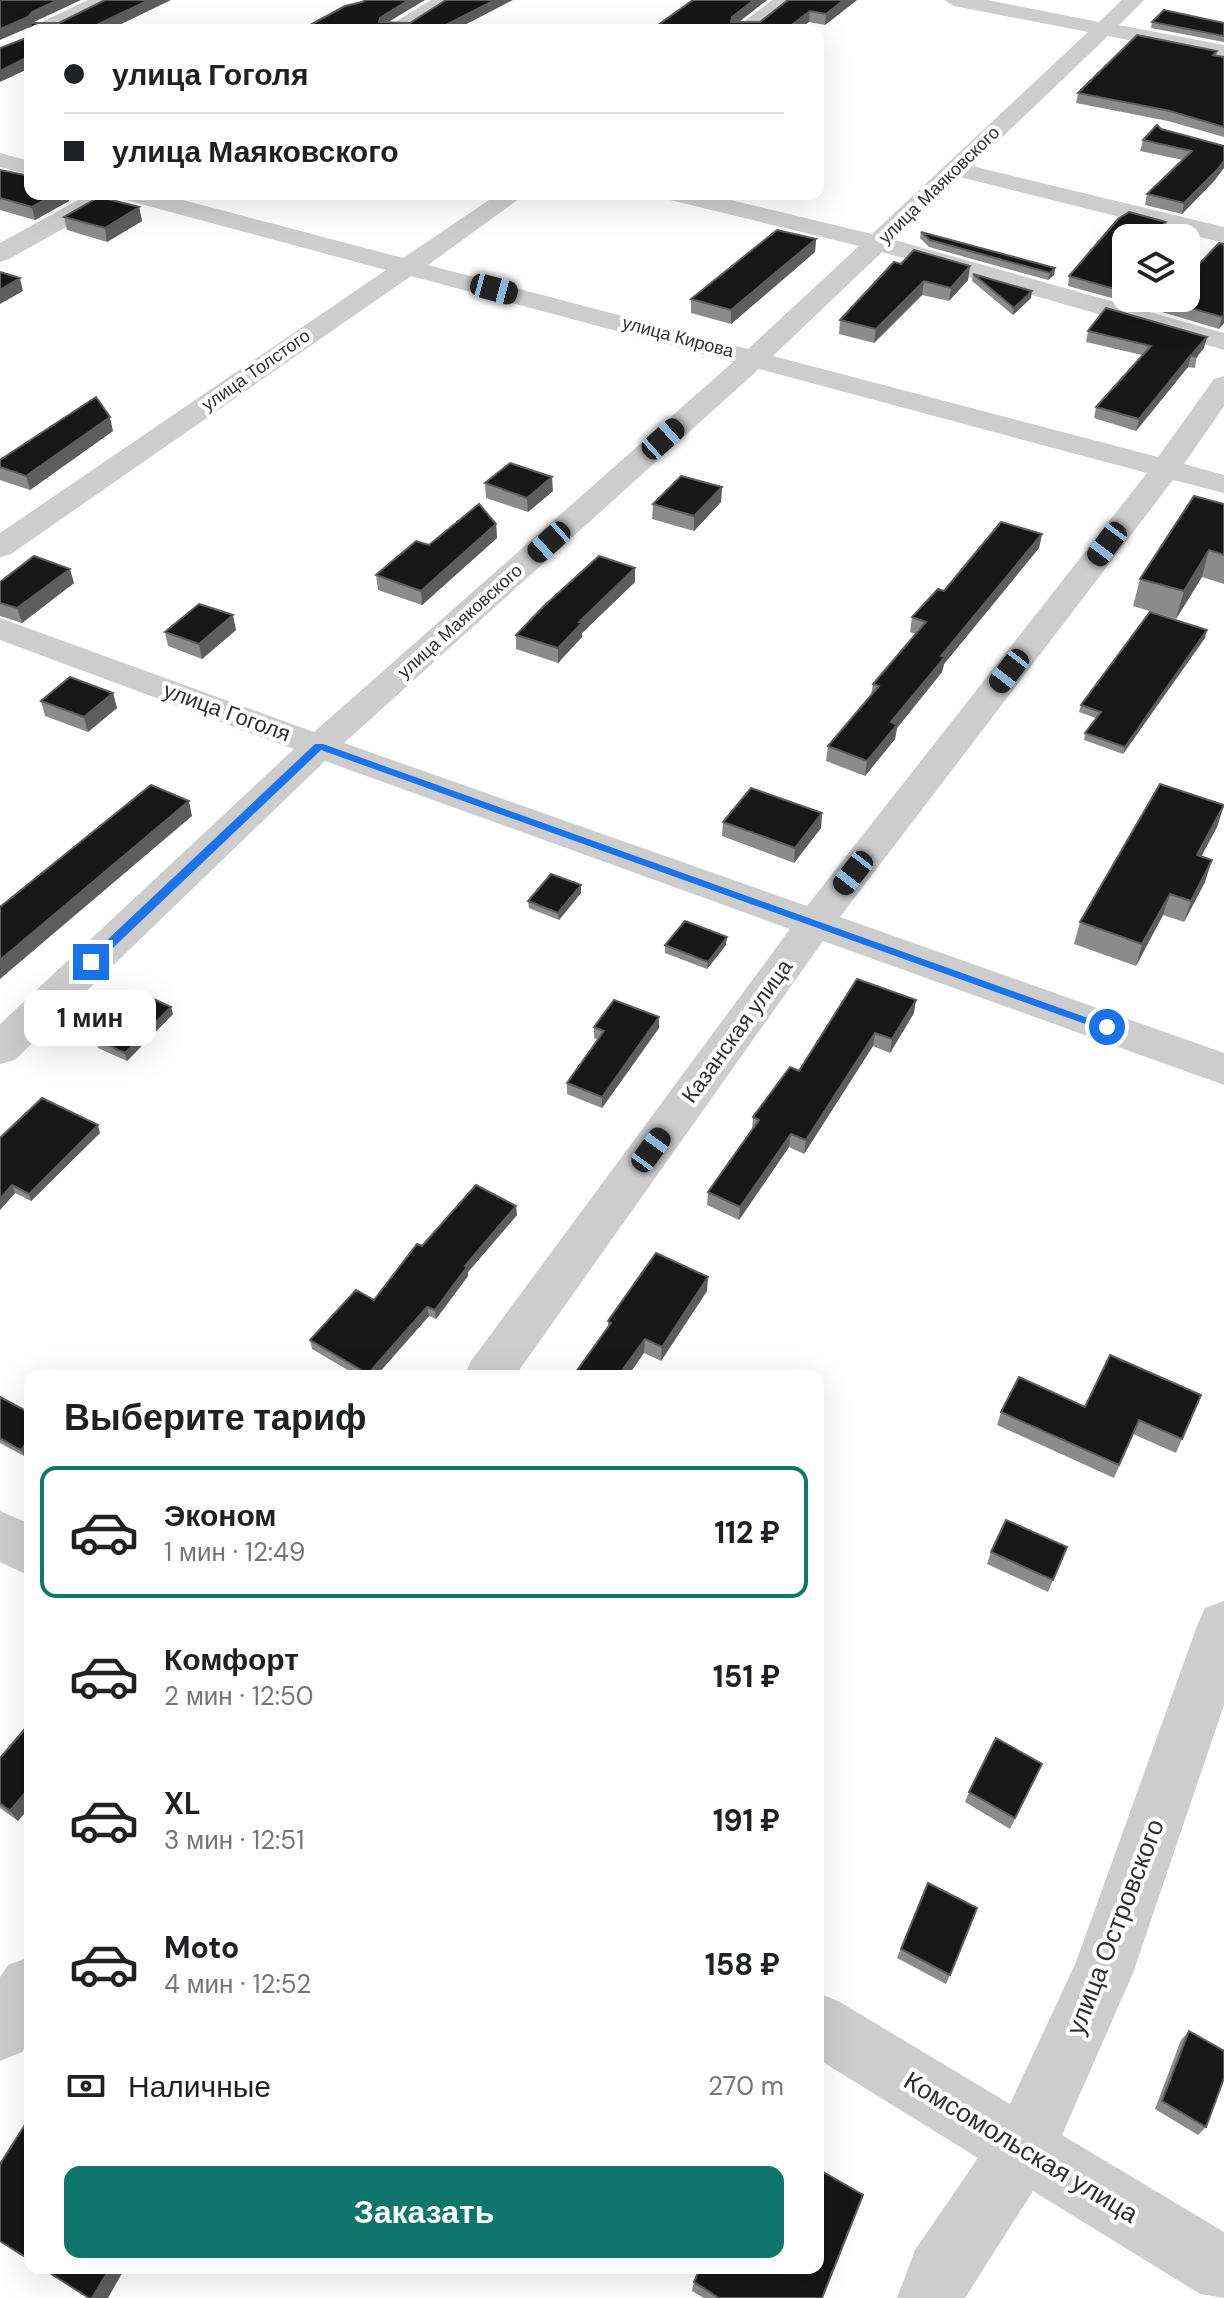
<!DOCTYPE html>
<html lang="ru">
<head>
<meta charset="utf-8">
<style>
	body { margin:0; font-family:"DM Sans",sans-serif; background:#f2f2f2; color:#202124; height:100vh; display:flex; flex-direction:column; font-size:30px; white-space:nowrap }
	* { box-sizing:border-box; margin:0 }
	p { font-size:26px; color:#757577 }
	.icon { flex:none; width:44px; height:44px; fill:none; stroke:currentColor; stroke-width:2; stroke-linecap:round; stroke-linejoin:round }
	.map { position:relative; flex:1; overflow:hidden }
	.sheet { position:absolute; left:24px; top:1370px; width:800px; height:904px; display:flex; flex-direction:column; background:#fff; border-radius:16px; box-shadow:0 8px 32px #0002 }
	.sheet>* { flex:none }
	.guide { position:absolute; left:24px; top:24px; width:800px; height:176px; border-radius:16px; box-shadow:0 8px 32px #0002; display:grid; align-content:center; height:176px; padding:0 40px; background:#fff }
	.fabs { position:absolute; left:1112px; top:224px; display:grid; gap:16px }
	.fabs a { display:grid; place-items:center; width:88px; height:88px; border-radius:16px; background:#fff; box-shadow:0 8px 32px #0002; font-size:40px }
	.end { position:absolute; width:36px; height:36px; margin:-18px; border:10px solid #1a73e8; background:#fff; box-shadow:0 0 0 4px #fff }
	.from { border-radius:50% }
	.bubble { position:absolute; height:56px; border-radius:16px; background:#fff; box-shadow:0 8px 32px #0002; font-size:26px; font-weight:700; line-height:56px; text-align:center }
	.car { position:absolute; width:24px; height:48px; margin:-24px -12px; border-radius:10px; box-shadow:0 0 6px 2px #0007; background:linear-gradient(#222 24%,#8ab4d8 0 40%,#222 0 76%,#8ab4d8 0 86%,#222 0) }
	.guide b { display:flex; align-items:center; gap:28px; height:76px; font-size:30px }
	.guide b+b { border-top:2px solid #e0e0e0 }
	.guide i { width:20px; height:20px; background:#202124 }
	ul { padding:0; list-style:none }
	li { display:flex; align-items:center; gap:24px; height:132px; margin:0 16px 12px; padding:0 24px; border:4px solid transparent; border-radius:16px }
	li div { flex:1 }
	li b { display:block; font-size:30px }
	li em { font-style:normal; font-weight:700 }
	li.active { border-color:#0f766e }
	li>.icon { width:72px; height:72px; stroke-width:1.5 }
	h2 { padding:0 40px; font-size:36px; line-height:96px }
	.pay { display:flex; align-items:center; gap:20px; height:88px; padding:0 40px; font-size:30px }
	.pay p { margin-inline-start:auto }
	.primary-button { display:flex; gap:16px; margin-top:auto; padding:16px 40px }
	.primary-button a { flex:1; height:92px; border-radius:16px; background:#0f766e; color:#fff; font-size:32px; font-weight:700; line-height:92px; text-align:center }
	.map>svg:first-child { display:block }
	.lines { fill:none; stroke-linecap:round; stroke-linejoin:round }
	.minor { fill:#cdcdcd; fill-rule:evenodd }
	.wall { fill:#8b8b8b }
	.shaded-wall { fill:#5d5d5d }
	.building { fill:#171717; stroke:#5d5d5d; stroke-width:2 }
	.route { fill:#1a73e8 }
	.labels { text-anchor:middle; dominant-baseline:central; stroke-width:8; stroke-linejoin:round; paint-order:stroke }
	.far-street-label { font-size:18px; fill:#303030; stroke:#fff }
	.street-label { font-size:22px; fill:#303030; stroke:#fff }
	.near-street-label { font-size:26px; fill:#303030; stroke:#fff }
</style>
</head>
<body>
<div class="map">
<svg width="1224" height="2298" viewBox="0 0 1224 2298">
	<rect width="100%" height="100%" fill="#fff"/>
	<g class="lines">
		<path class="minor" d="M88 0H115L112 4 60 30H32L35 25Z
			M431 0H456L409 30H382Z
			M772 0H795L758 30H733Z
			M944 0H987L1099 22 1122 0H1144L1119 25 1224 45V59L1108 36 972 166 1224 227V243L960 177 895 240 1224 333V350L882 252 773 356 1158 457 1214 379 1224 376V406L1184 464 1224 475V493L1173 480 840 917 1224 1053V1085L823 941 515 1376H464L471 1361 790 929 325 761 15 1060 0 1064V1024L294 749 0 640V618L314 732 733 362 411 276 11 554 0 557V533L386 270 122 199 119 195 116 199 9 259 0 262V243L89 194H160L403 258 498 194H526L428 265 748 349 859 246 666 199 663 194H706L872 234 1088 32 954 6ZM759 369 1147 473 807 906 344 743Z
			M0 153 30 161V175L0 167Z
			M0 1511 30 1524V1576L0 1562Z
			M1224 1601V1705L1133 1973 1062 2135 1224 2232V2298L1200 2294 1033 2191 965 2298H897L915 2250 978 2158 818 2059V1993L840 2002 1010 2104 1076 1962 1197 1626 1205 1608Z
			M30 1957V2040L22 2052 0 2061V1977L8 1965Z"/>
	</g>
	<path class="wall" d="M693 0H767L739 22H760L788 0H857L825 25 809 22 798 30H651Z
		M1152 22 1224 23V42L1151 28Z
		M1217 51 1216 55 1224 57V137L1168 121 1076 103 1078 93Z
		M1161 129 1224 146 1215 180 1182 214 1145 205 1147 194 1183 160 1140 151 1143 140Z
		M0 170 69 201 35 220 0 210Z
		M139 207 142 221 107 242 67 230 64 217Z
		M1129 212 1166 222 1164 231 1170 233 1169 238H1126V298L1123 301 1068 286 1069 276 1118 219Z
		M921 232 1055 268 1054 275 1048 280 929 247 920 238Z
		M816 239 815 252 731 324 691 313V299Z
		M1224 244V323L1219 329 1162 312 1165 301Z
		M901 264 970 266 968 280 949 301 922 295 874 343 839 334 840 320Z
		M973 274 1031 298 1013 315 972 281Z
		M1088 331 1204 348 1197 356 1195 368 1188 367 1136 431 1094 418 1096 407 1142 355 1086 342Z
		M113 431 30 490 0 480V460Z
		M485 483 553 491 528 512 486 498Z
		M722 487 721 502 694 531 652 519 653 504Z
		M1224 504V584L1202 577 1176 619 1133 606 1140 579Z
		M496 524 497 538 422 605 378 590 376 575 429 545Z
		M1042 534 1039 548 944 664 942 672 897 728 895 739 865 776 826 761 828 746 871 695 873 684 916 634 910 632 912 617 944 591Z
		M0 582 74 583 22 623 0 616Z
		M635 582 582 633V637L558 663 516 649V635Z
		M236 630 202 659 168 646 165 632Z
		M1205 638 1123 754 1084 740 1085 733 1096 718 1079 712 1081 705Z
		M113 693 117 708 88 732 45 716 41 701Z
		M1224 805 1217 827 1201 857 1205 882 1184 922 1163 915 1136 966 1074 944 1080 922Z
		M822 813 821 828 794 863 722 836 723 822Z
		M581 885V893L559 920 529 908 528 901Z
		M665 945H726L707 969 665 953Z
		M914 1013 890 1053 873 1046 804 1154 789 1147 739 1220 707 1205 708 1192 752 1130 753 1117 799 1071Z
		M173 1014 127 1061 98 1048 96 1040Z
		M594 1027 659 1028 602 1108 567 1094V1083L598 1040 594 1038Z
		M100 1133 31 1201 15 1193 0 1210V1138Z
		M517 1215 468 1272V1276L436 1319 429 1316 376 1376H358L312 1349 310 1340 374 1300 422 1246Z
		M707 1291 661 1361 644 1353 608 1326V1321Z
		M1201 1395 1176 1453 1133 1434 1114 1478 997 1425 1001 1412 1085 1407Z
		M0 1397 24 1456 0 1443Z
		M1067 1547 1048 1592 987 1564 991 1552Z
		M0 1758 18 1821 0 1808Z
		M1042 1764 1010 1829 965 1802 969 1792Z
		M928 1883 950 1975 946 1984 897 1958Z
		M1189 2031 1206 2127 1198 2135 1155 2109 1181 2040Z
		M694 2282 822 2298H704L692 2291Z"/>
	<path class="shaded-wall" d="M58 0H81L34 22 30 27 0 40V29Z
		M149 0H171L109 30H86Z
		M409 0H425L380 27 379 22 380 18Z
		M495 0H513L455 30H436Z
		M754 0H767L731 28 732 17Z
		M844 0H857L825 25 826 14Z
		M810 11 809 22 798 30H785Z
		M30 56V68L0 82V71Z
		M1224 161V168L1215 180 1182 214 1184 203Z
		M51 194H68L69 201 35 220 32 207Z
		M139 207 142 221 107 242 105 228Z
		M1166 222 1164 231 1158 230Z
		M816 239 815 252 731 324V310Z
		M970 266 968 280 949 301 951 288Z
		M1055 268 1054 275 1048 280 1050 273Z
		M20 278 23 291 0 304V290Z
		M924 281 922 295 874 343 876 329Z
		M1032 291 1031 298 1013 315 1014 308Z
		M1224 315V323L1219 329 1222 317Z
		M1207 337 1204 348 1197 357 1193 353Z
		M1191 355 1188 367 1136 431 1139 419Z
		M110 417 113 431 30 490 26 476Z
		M552 477 553 491 528 512 527 498Z
		M722 487 721 502 694 531V516Z
		M496 524 497 538 422 605 421 591Z
		M1042 534 1039 548 944 664 942 672 897 728 895 739 865 776 867 761 891 722 941 656Z
		M1209 550 1202 577 1176 619 1184 591Z
		M635 568V582L582 633V637L558 663V648L579 622Z
		M70 569 74 583 22 623 17 608Z
		M233 615 236 630 202 659 199 644Z
		M1207 630 1205 638 1123 754 1125 747Z
		M113 693 117 708 88 732 84 717Z
		M189 801 192 816 0 979V960Z
		M1224 805 1217 827 1190 877 1197 855Z
		M822 813 821 828 794 863 795 848Z
		M1212 860 1205 882 1184 922 1191 901Z
		M581 885V893L559 920 558 913Z
		M1170 894 1163 915 1136 966 1142 944Z
		M727 937 726 945 707 969 708 962Z
		M916 1000 914 1013 890 1053 892 1039Z
		M171 1007 173 1014 127 1061 125 1053Z
		M659 1017V1028L602 1108V1097Z
		M875 1033 873 1046 804 1154 806 1140Z
		M98 1125 100 1133 31 1201 29 1194Z
		M791 1134 789 1147 739 1220 740 1207Z
		M12 1185 15 1193 0 1210V1199Z
		M516 1206 517 1215 468 1272V1276L436 1319 435 1310 465 1266Z
		M708 1277 707 1291 661 1361 662 1347Z
		M427 1307 429 1316 376 1376H368V1374Z
		M645 1339 644 1353 628 1376H618Z
		M30 1439V1449L24 1456 21 1450Z
		M30 1787V1807L18 1821 10 1811Z
		M110 2268H125L108 2298H92Z"/>
	<path class="building" d="M0 0H58L32 12 28 17 0 29Z
		M105 0H149L86 30H30V56L0 71V48L29 37 31 23H59Z
		M366 0H409L380 18 379 22 410 23 446 0H495L436 30H301L345 6 362 2Z
		M693 0H754L732 17 731 22H760L788 0H844L826 14 810 11 785 30H651Z
		M1164 10 1224 23V36L1152 22Z
		M1137 35 1217 51 1213 55 1224 57V127L1170 111 1078 93Z
		M1157 125 1161 129 1224 146V161L1217 170 1184 203 1147 194 1192 151 1143 140Z
		M0 170 30 176V194H56L32 207 0 198Z
		M99 197 139 207 105 228 64 217Z
		M1129 212 1166 222 1158 230 1170 233 1166 238H1126L1125 292 1069 276 1118 219Z
		M777 230 816 239 731 310 691 299Z
		M921 232 1055 268 1050 273 930 240Z
		M1219 243 1224 244V315L1222 317 1165 301 1168 298H1186V278Z
		M914 250 970 266 951 288 924 281 876 329 840 320 894 262 901 264Z
		M0 272 20 278 0 290Z
		M973 274 1032 291 1014 308Z
		M1106 308 1207 337 1193 353 1197 357 1191 355 1139 419 1096 407 1151 346 1088 331Z
		M96 397 110 417 26 476 0 467V460Z
		M510 463 552 477 527 498 485 483Z
		M681 476 722 487 694 516 653 504Z
		M1194 496 1224 504V555L1209 550 1184 591 1140 579Z
		M479 504 496 524 421 591 376 575 416 541 429 545Z
		M1001 522 1042 534 941 656 945 657 891 722 897 725 867 761 828 746 879 686 873 684 926 622 912 617 938 589 944 591Z
		M34 556 70 569 17 608 0 603V582Z
		M599 556 635 568 579 622 582 623 558 648 516 635 544 606Z
		M199 604 233 615 199 644 165 632Z
		M1150 612 1207 630 1125 747 1085 733 1101 712 1081 705Z
		M70 677 113 693 84 717 41 701Z
		M1160 784 1224 805 1197 855 1212 860 1191 901 1170 894 1142 944 1080 922Z
		M151 785 189 801 0 960V907Z
		M751 788 822 813 795 848 723 822Z
		M551 874 581 885 558 913 528 901Z
		M685 921 727 937 708 962 665 945Z
		M857 979 916 1000 892 1039 875 1033 806 1140 791 1134 740 1207 708 1192 759 1120 753 1117 790 1067 799 1071Z
		M143 994 171 1007 125 1053 96 1040Z
		M614 1000 659 1017 602 1097 567 1083 604 1031 594 1027Z
		M42 1098 98 1125 29 1194 12 1185 0 1199V1138Z
		M476 1185 516 1206 465 1266 467 1267 435 1310 427 1307 368 1374 310 1340 356 1290 374 1300 417 1244 422 1246Z
		M656 1253 708 1277 662 1347 645 1339 618 1376H573L611 1323 608 1321Z
		M1110 1355 1201 1395 1182 1439 1139 1420 1119 1465 1001 1412 1019 1377 1085 1407Z
		M0 1397 30 1413V1439L21 1450 0 1438Z
		M1006 1520 1067 1547 1053 1580 991 1552Z
		M30 1723V1787L10 1811 0 1803V1758Z
		M996 1738 1042 1764 1015 1818 969 1792Z
		M928 1883 977 1908 950 1975 901 1949Z
		M1189 2031 1224 2051V2078L1206 2127 1162 2101Z
		M30 2117V2260L0 2241V2164Z
		M818 2169 863 2195 822 2298H719L694 2282 700 2268H818Z
		M42 2268H110L92 2298H89Z"/>
	<path class="route" d="M315 744H323L1113 1027 1111 1030H1102L321 750 95 965H87V959Z"/>
	<g class="labels">
		<g class="far-street-label">
			<text transform="translate(939 185) rotate(-44)">улица Маяковского</text>
			<text transform="translate(678 337) rotate(15)">улица Кирова</text>
			<text transform="translate(256 370) rotate(-35)">улица Толстого</text>
			<text transform="translate(460 621) rotate(-42)">улица Маяковского</text>
		</g>
		<g class="street-label">
			<text transform="translate(227 712) rotate(20)">улица Гоголя</text>
			<text transform="translate(737 1031) rotate(-54)">Казанская улица</text>
		</g>
		<g class="near-street-label">
			<text transform="translate(1115 1927) rotate(-69)">улица Островского</text>
			<text transform="translate(1021 2147) rotate(31)">Комсомольская улица</text>
		</g>
	</g>
</svg>
<div class="fabs">
<a><svg class="icon" aria-label="layers" viewBox="0 0 24 24"><path d="M12 4l9 5-9 5-9-5zM3 14l9 5 9-5"/></svg></a>
</div>
<i class="end from" style="left:1107px;top:1027px"></i>
<i class="end" style="left:91px;top:962px"></i>
<div class="bubble" style="left:24px;top:990px;width:132px">1 мин</div>
<i class="car" style="left:494px;top:289px;rotate:105deg"></i>
<i class="car" style="left:663px;top:439px;rotate:48deg"></i>
<i class="car" style="left:549px;top:542px;rotate:228deg"></i>
<i class="car" style="left:1107px;top:544px;rotate:217deg"></i>
<i class="car" style="left:1009px;top:671px;rotate:218deg"></i>
<i class="car" style="left:853px;top:873px;rotate:218deg"></i>
<i class="car" style="left:651px;top:1150px;rotate:36deg"></i>
<div class="guide">
<b><i class="from"></i>улица Гоголя</b>
<b><i></i>улица Маяковского</b>
</div>
<section class="sheet">
<h2>Выберите тариф</h2>
<ul>
<li class="active"><svg class="icon" aria-label="car" viewBox="0 0 24 24"><path d="M5 17H2v-5l4-1 3-4h7l3 4 3 1v5h-3M9 17h6M6 11h13"/><circle cx="7" cy="17" r="2"/><circle cx="17" cy="17" r="2"/></svg><div><b>Эконом</b><p>1 мин · 12:49</p></div><em>112 ₽</em></li>
<li><svg class="icon" aria-label="car" viewBox="0 0 24 24"><path d="M5 17H2v-5l4-1 3-4h7l3 4 3 1v5h-3M9 17h6M6 11h13"/><circle cx="7" cy="17" r="2"/><circle cx="17" cy="17" r="2"/></svg><div><b>Комфорт</b><p>2 мин · 12:50</p></div><em>151 ₽</em></li>
<li><svg class="icon" aria-label="car" viewBox="0 0 24 24"><path d="M5 17H2v-5l4-1 3-4h7l3 4 3 1v5h-3M9 17h6M6 11h13"/><circle cx="7" cy="17" r="2"/><circle cx="17" cy="17" r="2"/></svg><div><b>XL</b><p>3 мин · 12:51</p></div><em>191 ₽</em></li>
<li><svg class="icon" aria-label="car" viewBox="0 0 24 24"><path d="M5 17H2v-5l4-1 3-4h7l3 4 3 1v5h-3M9 17h6M6 11h13"/><circle cx="7" cy="17" r="2"/><circle cx="17" cy="17" r="2"/></svg><div><b>Moto</b><p>4 мин · 12:52</p></div><em>158 ₽</em></li>
</ul>
<div class="pay"><svg class="icon" aria-label="cash" viewBox="0 0 24 24"><path d="M3 7h18v10H3z"/><circle cx="12" cy="12" r="2"/></svg>Наличные<p>270 m</p></div>
<div class="primary-button"><a>Заказать</a></div>
</section>
</div>
</body>
</html>
